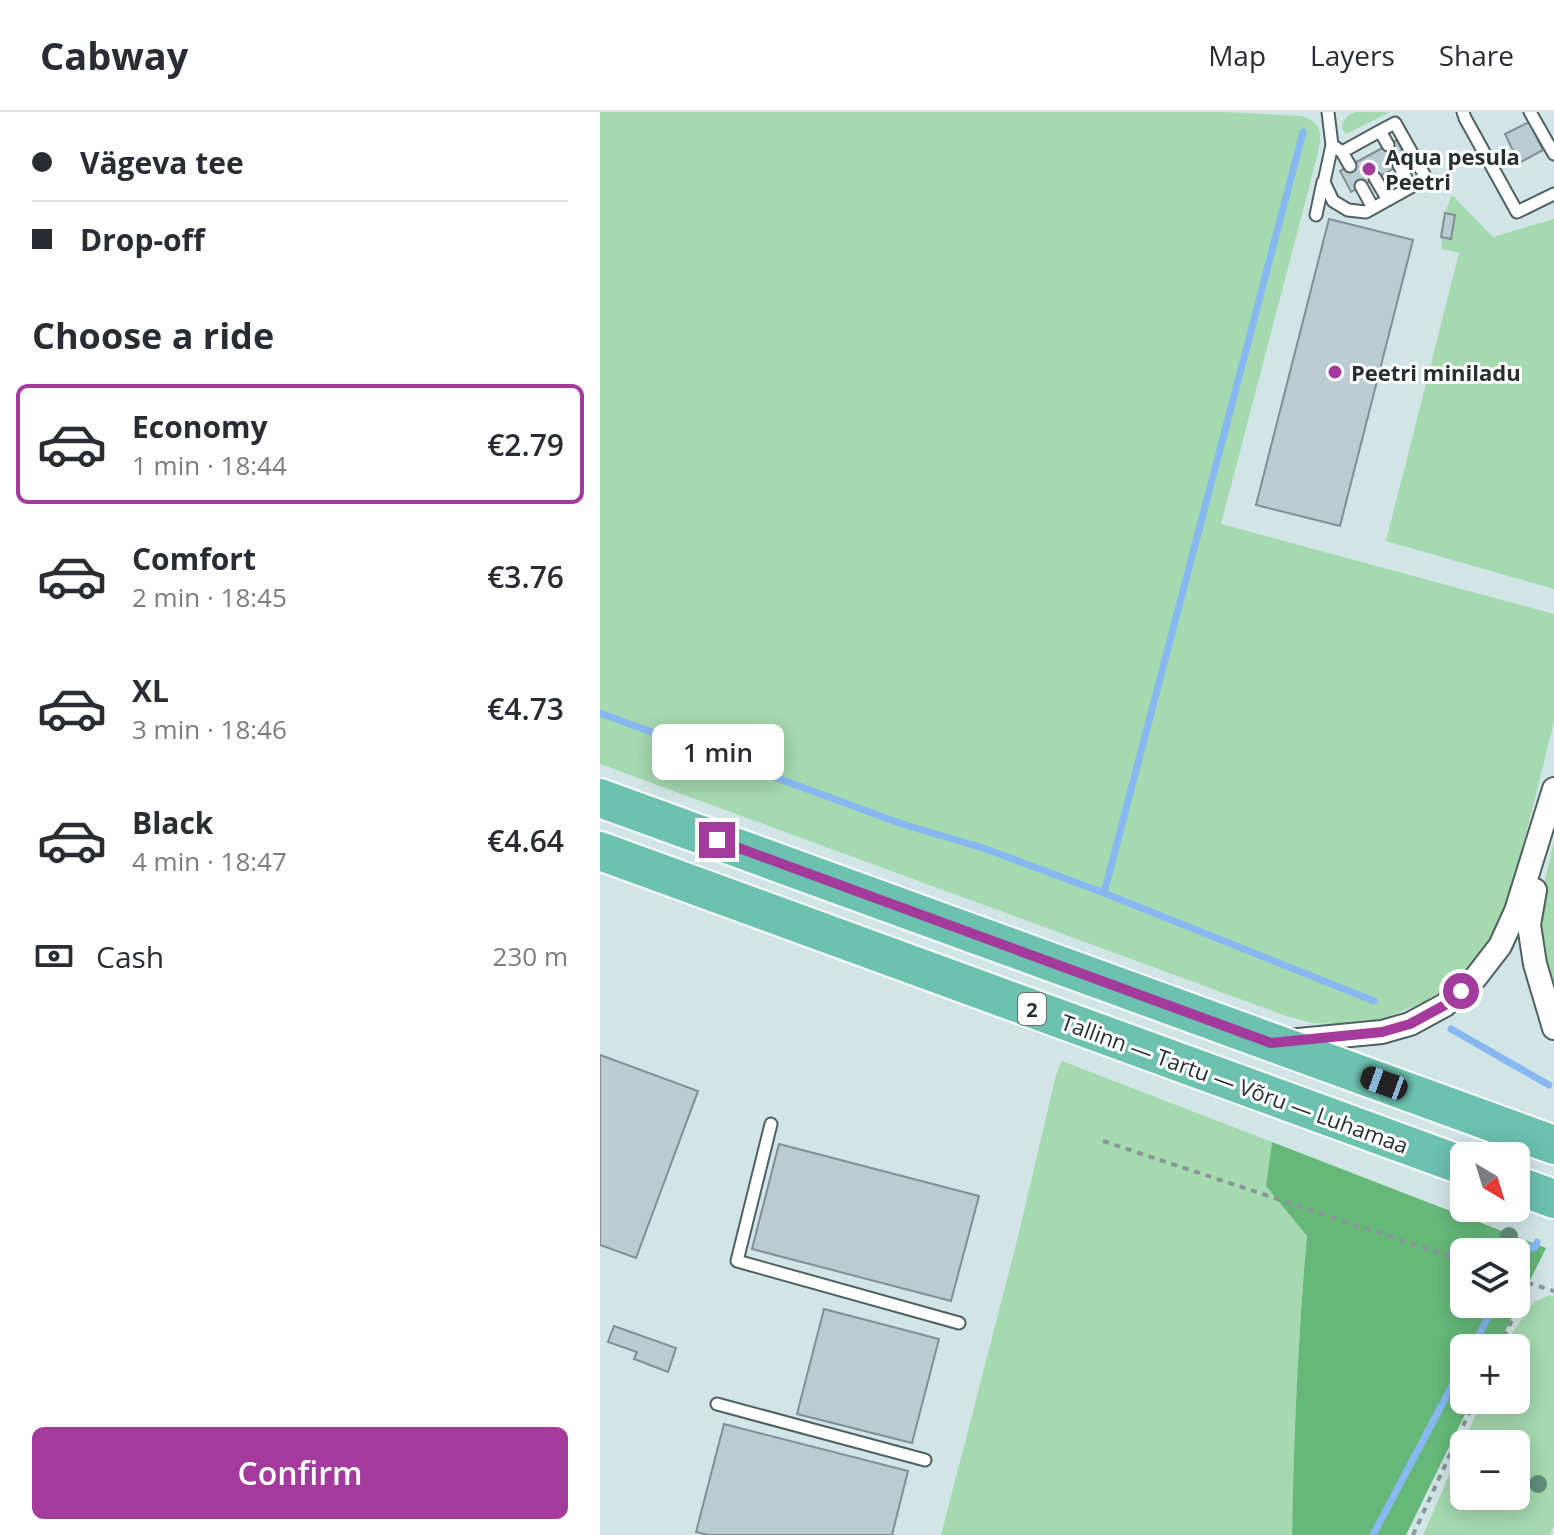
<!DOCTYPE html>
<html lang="en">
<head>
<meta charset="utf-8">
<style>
	body { margin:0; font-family:"Open Sans",sans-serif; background:#f7f7f7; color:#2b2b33; height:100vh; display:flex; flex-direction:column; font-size:30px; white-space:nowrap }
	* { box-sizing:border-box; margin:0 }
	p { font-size:26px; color:#7c7c81 }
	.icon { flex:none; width:44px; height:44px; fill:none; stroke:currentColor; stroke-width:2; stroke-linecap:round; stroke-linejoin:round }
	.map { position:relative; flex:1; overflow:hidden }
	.drawer { display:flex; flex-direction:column; background:#fff; width:600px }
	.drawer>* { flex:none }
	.banner { display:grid; align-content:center; height:176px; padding:0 32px; background:#fff }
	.needle { width:52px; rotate:142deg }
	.tools { position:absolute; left:850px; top:1030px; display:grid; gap:16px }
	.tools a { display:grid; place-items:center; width:80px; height:80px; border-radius:12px; background:#fff; box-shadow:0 4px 20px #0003; font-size:40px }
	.end { position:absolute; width:36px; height:36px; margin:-18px; border:10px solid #a43a9b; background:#fff; box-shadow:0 0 0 4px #fff }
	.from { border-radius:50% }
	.bubble { position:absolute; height:56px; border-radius:12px; background:#fff; box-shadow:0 4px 20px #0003; font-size:26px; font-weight:600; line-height:56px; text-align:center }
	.car { position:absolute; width:24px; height:48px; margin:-24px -12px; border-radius:10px; box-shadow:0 0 6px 2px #0007; background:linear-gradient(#222 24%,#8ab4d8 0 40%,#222 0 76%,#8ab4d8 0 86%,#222 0) }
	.banner b { display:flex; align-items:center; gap:28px; height:76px; font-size:30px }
	.banner b+b { border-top:2px solid #e1e1e2 }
	.banner i { width:20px; height:20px; background:#2b2b33 }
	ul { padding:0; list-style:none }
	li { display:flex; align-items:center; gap:24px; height:120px; margin:0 16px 12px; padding:0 16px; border:4px solid transparent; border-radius:12px }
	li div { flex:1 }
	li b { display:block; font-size:30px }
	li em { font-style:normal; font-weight:600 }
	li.active { border-color:#a43a9b }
	li>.icon { width:72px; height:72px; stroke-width:1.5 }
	h2 { padding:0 32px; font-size:36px; line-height:96px }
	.pay { display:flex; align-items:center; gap:20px; height:88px; padding:0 32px; font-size:30px }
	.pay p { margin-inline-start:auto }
	.action { display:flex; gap:16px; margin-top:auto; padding:16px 32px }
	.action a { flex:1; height:92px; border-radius:12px; background:#a43a9b; color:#fff; font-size:32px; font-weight:600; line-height:92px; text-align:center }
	header { display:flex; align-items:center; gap:48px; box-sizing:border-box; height:112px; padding:0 40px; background:#fff; border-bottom:2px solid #e1e1e2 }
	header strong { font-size:38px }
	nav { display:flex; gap:44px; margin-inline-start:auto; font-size:28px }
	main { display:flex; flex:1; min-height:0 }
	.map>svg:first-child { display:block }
	.green { fill:#a5d9af; fill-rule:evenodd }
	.forest { fill:#66b879; fill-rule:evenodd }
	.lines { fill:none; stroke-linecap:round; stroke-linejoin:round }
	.stream { stroke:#88b8f2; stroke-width:7 }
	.building { fill:#bbcbd2; stroke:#808e95; stroke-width:2 }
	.service-casing { stroke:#4f6061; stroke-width:15 }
	.minor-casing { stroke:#4f6061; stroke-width:26 }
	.trunk-casing { stroke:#fff; stroke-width:42 }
	.path { stroke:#889697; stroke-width:4; stroke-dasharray:6 6; stroke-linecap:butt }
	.service { stroke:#fff; stroke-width:11 }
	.minor { stroke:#fff; stroke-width:22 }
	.trunk { stroke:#6cc2af; stroke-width:38 }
	.tree { fill:#638e79 }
	.route { stroke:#a43a9b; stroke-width:10 }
	.poi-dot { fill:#a43a9b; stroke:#fff; stroke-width:3 }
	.labels { text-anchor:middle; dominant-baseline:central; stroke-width:6; stroke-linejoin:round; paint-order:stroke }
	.shield { fill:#fff; stroke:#686d6e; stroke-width:2 }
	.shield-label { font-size:20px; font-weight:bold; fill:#282f30 }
	.poi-label { font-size:22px; font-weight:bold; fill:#282f30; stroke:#fff; text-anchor:start }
	.street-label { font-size:22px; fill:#282f30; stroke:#fff }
</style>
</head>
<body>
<header>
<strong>Cabway</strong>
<nav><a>Map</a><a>Layers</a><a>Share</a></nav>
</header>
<main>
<section class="drawer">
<div class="banner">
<b><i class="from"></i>Vägeva tee</b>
<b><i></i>Drop-off</b>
</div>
<h2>Choose a ride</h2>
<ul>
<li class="active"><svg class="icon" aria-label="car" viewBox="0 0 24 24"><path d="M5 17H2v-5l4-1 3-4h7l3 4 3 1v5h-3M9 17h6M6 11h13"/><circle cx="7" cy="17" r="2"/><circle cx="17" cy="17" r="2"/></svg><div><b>Economy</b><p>1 min · 18:44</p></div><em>€2.79</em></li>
<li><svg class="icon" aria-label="car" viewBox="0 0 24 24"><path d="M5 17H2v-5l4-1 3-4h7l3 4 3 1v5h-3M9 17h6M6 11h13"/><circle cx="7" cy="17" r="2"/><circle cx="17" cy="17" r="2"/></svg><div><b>Comfort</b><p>2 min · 18:45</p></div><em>€3.76</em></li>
<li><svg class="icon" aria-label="car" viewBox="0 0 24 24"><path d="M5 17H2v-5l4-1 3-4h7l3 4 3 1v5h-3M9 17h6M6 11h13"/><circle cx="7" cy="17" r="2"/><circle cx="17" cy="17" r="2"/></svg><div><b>XL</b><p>3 min · 18:46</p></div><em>€4.73</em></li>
<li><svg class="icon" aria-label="car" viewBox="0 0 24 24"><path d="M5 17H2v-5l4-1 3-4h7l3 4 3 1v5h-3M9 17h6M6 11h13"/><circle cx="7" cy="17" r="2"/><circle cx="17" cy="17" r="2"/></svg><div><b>Black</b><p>4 min · 18:47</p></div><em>€4.64</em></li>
</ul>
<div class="pay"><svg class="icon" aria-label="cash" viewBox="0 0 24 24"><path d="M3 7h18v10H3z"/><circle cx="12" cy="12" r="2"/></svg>Cash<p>230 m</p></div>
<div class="action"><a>Confirm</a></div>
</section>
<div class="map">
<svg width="954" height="1423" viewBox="0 0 954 1423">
	<rect width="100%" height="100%" fill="#d2e5e6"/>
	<path class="green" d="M0 0H624L701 4C722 10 722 22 718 41L621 412 954 502V610L910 786 897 815 880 841 850 873 826 889 784 907 753 912 713 911 686 904 0 652Z
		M755 0H790L746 22 742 17C743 7 746 4 755 0Z
		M852 83 893 125 954 107V477L786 429 859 141 842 137 841 125 851 126 855 104 845 101Z
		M954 729V878C948 858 941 837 940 816 939 787 948 757 954 729Z
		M462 949 672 1030 666 1074 707 1124C698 1223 694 1323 692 1423H341L417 1129 456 963Z
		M950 1183 954 1185V1413L950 1423H823L882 1288H916V1236H905L910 1224 934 1190ZM916 1332V1384H864V1332Z"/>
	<path class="forest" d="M672 1030 946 1136 897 1236H864V1288H872L806 1423H692C694 1323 698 1223 707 1124L666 1074ZM864 1140H916V1192H864Z"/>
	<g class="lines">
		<path class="stream" d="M0 601 302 712 383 736 504 781 774 889
			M504 781 703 20
			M851 917 949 973
			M921 1149 929 1135 935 1136 937 1130
			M872 1236 895 1192
			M773 1423 864 1251"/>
	</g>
	<path class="building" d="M929 10 943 38 919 51 905 22Z
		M797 28 807 49 751 80 740 59Z
		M845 101 855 103 851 127 841 125Z
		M729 107 813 128 740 414 656 393Z
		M0 943 98 979 36 1146 0 1133Z
		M179 1032 379 1084 351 1189 152 1137Z
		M224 1197 339 1227 312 1331 197 1302Z
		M14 1214 76 1236 68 1260 34 1247 37 1240 8 1230Z
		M124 1312 308 1359 292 1423H108L96 1420Z"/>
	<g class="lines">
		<defs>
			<path id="service" d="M728 0 732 33
				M863 0 865 6 917 100 954 82
				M930 0 954 42
				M780 19 795 11 826 66 811 75
				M788 33 780 19 742 40 732 33 724 70 733 89 748 98 766 100 811 75 799 53
				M742 40 750 54
				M775 66 788 88
				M761 74 773 96
				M716 103 723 70
				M171 1012 137 1149 359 1211
				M117 1292 325 1348"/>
			<path id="minor" d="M935 778 929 813 935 852 954 916
				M688 929 782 920 810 912 845 893 876 865 900 834 916 799 954 677"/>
			<path id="trunk" d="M0 686 954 1033
				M0 739 864 1054
				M916 1073 954 1087"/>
		</defs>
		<use href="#service" class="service-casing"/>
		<use href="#minor" class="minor-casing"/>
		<use href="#trunk" class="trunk-casing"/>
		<path class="path" d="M503 1029 864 1149
			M916 1167 954 1179
			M899 1236 929 1171
			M813 1423 875 1288"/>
		<use href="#service" class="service"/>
		<use href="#minor" class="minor"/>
		<use href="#trunk" class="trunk"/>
	</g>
	<g class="tree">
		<circle cx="909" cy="1124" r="9"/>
		<circle cx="938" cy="1372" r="9"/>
	</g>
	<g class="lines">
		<path class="route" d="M117 728 671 931 782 920 810 912 845 893 861 879"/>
	</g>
	<g class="poi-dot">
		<circle cx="769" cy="57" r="8"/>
		<circle cx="735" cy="260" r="8"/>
	</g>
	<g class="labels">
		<rect class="shield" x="418" y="881" width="28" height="32" rx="6"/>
		<g class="shield-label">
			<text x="432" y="897">2</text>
		</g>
		<g class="poi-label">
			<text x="785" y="44">Aqua pesula<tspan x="785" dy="25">Peetri</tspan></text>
			<text x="751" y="260">Peetri miniladu</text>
		</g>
		<g class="street-label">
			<text transform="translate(635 971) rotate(20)">Tallinn — Tartu — Võru — Luhamaa</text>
		</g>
	</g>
</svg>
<div class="tools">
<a><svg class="needle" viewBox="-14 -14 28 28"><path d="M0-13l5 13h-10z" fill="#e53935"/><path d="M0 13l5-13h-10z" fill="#7c7c81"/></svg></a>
<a><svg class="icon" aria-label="layers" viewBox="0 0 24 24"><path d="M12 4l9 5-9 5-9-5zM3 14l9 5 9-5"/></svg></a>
<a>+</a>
<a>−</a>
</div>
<i class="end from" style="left:861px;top:879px"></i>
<i class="end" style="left:117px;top:728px"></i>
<div class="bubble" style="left:52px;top:612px;width:132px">1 min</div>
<i class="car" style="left:784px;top:971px;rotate:290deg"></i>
</div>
</main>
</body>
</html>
